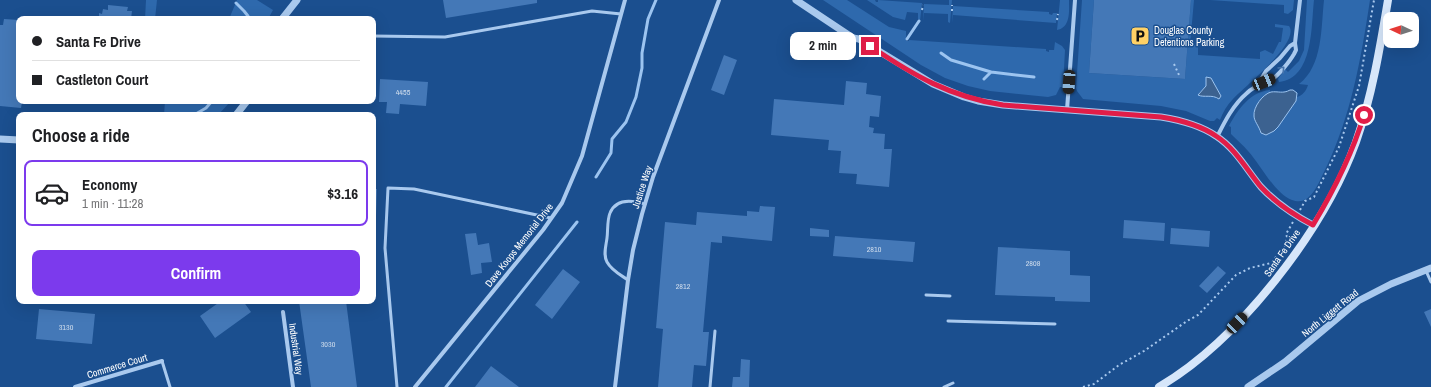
<!DOCTYPE html>
<html lang="en">
<head>
<meta charset="utf-8">
<style>
	body { margin:0; font-family:"Archivo Narrow",sans-serif; background:#f2f2f2; color:#202124; height:100vh; display:flex; flex-direction:column; font-size:15px; white-space:nowrap }
	* { box-sizing:border-box; margin:0 }
	p { font-size:13px; color:#757577 }
	.icon { flex:none; width:22px; height:22px; fill:none; stroke:currentColor; stroke-width:2; stroke-linecap:round; stroke-linejoin:round }
	.map { position:relative; flex:1; overflow:hidden }
	.panel { position:absolute; left:16px; top:112px; width:360px; height:192px; display:flex; flex-direction:column; background:#fff; border-radius:8px; box-shadow:0 4px 16px #0002 }
	.panel>* { flex:none }
	.guide { position:absolute; left:16px; top:16px; width:360px; height:88px; border-radius:8px; box-shadow:0 4px 16px #0002; display:grid; align-content:center; height:88px; padding:0 16px; background:#fff }
	.needle { width:26px; rotate:274deg }
	.fabs { position:absolute; left:1383px; top:12px; display:grid; gap:8px }
	.fabs a { display:grid; place-items:center; width:36px; height:36px; border-radius:8px; background:#fff; box-shadow:0 4px 16px #0002; font-size:20px }
	.end { position:absolute; width:18px; height:18px; margin:-9px; border:5px solid #e11d48; background:#fff; box-shadow:0 0 0 2px #fff }
	.from { border-radius:50% }
	.bubble { position:absolute; height:28px; border-radius:8px; background:#fff; box-shadow:0 4px 16px #0002; font-size:13px; font-weight:700; line-height:28px; text-align:center }
	.car { position:absolute; width:12px; height:24px; margin:-12px -6px; border-radius:5px; box-shadow:0 0 3px 1px #0007; background:linear-gradient(#222 24%,#8ab4d8 0 40%,#222 0 76%,#8ab4d8 0 86%,#222 0) }
	.guide b { display:flex; align-items:center; gap:14px; height:38px; font-size:15px }
	.guide b+b { border-top:1px solid #e0e0e0 }
	.guide i { width:10px; height:10px; background:#202124 }
	ul { padding:0; list-style:none }
	li { display:flex; align-items:center; gap:12px; height:66px; margin:0 8px 6px; padding:0 8px; border:2px solid transparent; border-radius:8px }
	li div { flex:1 }
	li b { display:block; font-size:15px }
	li em { font-style:normal; font-weight:700 }
	li.on { border-color:#7c3aed }
	li>.icon { width:36px; height:36px; stroke-width:1.5 }
	h2 { padding:0 16px; font-size:18px; line-height:48px }
	.button { display:flex; gap:8px; margin-top:auto; padding:8px 16px }
	.button a { flex:1; height:46px; border-radius:8px; background:#7c3aed; color:#fff; font-size:16px; font-weight:700; line-height:46px; text-align:center }
	.map>svg:first-child { display:block }
	.green { fill:#2e69ad; fill-rule:evenodd }
	.water { fill:#3c6290; stroke:#9cc4f0 }
	.lines { fill:none; stroke-linecap:round; stroke-linejoin:round }
	.stream { stroke:#9cc4f0; stroke-width:3 }
	.building { fill:#4478b7 }
	.path { stroke:#a9c9ee; stroke-width:2; stroke-dasharray:2 3; stroke-linecap:butt }
	.service { stroke:#a9c9ee; stroke-width:3 }
	.minor { stroke:#a9c9ee; stroke-width:4 }
	.tertiary { stroke:#a9c9ee; stroke-width:7 }
	.secondary { stroke:#d6e6fa; stroke-width:8 }
	.oneway { stroke:#4674ac }
	.route { stroke:#e11d48; stroke-width:5 }
	.labels { text-anchor:middle; dominant-baseline:central; stroke-width:3; stroke-linejoin:round; paint-order:stroke }
	.number-label { font-size:8px; fill:#d0dded }
	.poi-label { font-size:10px; fill:#fff; stroke:#1b4f8f; text-anchor:start }
	.street-label { font-size:10px; fill:#fff; stroke:#1b4f8f }
</style>
</head>
<body>
<div class="map">
<svg width="1431" height="387" viewBox="0 0 1431 387">
	<rect width="100%" height="100%" fill="#1b4f8f"/>
	<path class="green" d="M146 0H157L155 19H145Z
		M237 0H257L273 10 268 19H229Z
		M823 0H847L889 27 906 31V41H909V40L1046 49V51L1049 52V50H1054L1055 42 1062 46 1065 50 1063 87H1060L1056 95 1048 97 990 91 968 86 945 78 921 65Z
		M867 0H875L876 2H878V0L922 3 920 21 918 19V13L907 12 905 20 893 17Z
		M949 0H952L950 23 948 22V14L924 13 923 21 924 4 949 5Z
		M1060 0H1069C1069 11 1071 27 1057 30Z
		M1082 0H1094L1089 73 1185 79 1191 0H1194L1190 45H1198V55L1260 59V52L1265 50 1273 54 1279 42H1281L1283 28 1275 27V24L1289 26C1301 42 1244 87 1233 99 1227 105 1223 112 1220 120L1217 118 1214 121H1210L1186 111 1161 106 1083 99 1077 91 1076 88ZM1206 79 1217 91 1221 96H1201L1199 93 1206 86Z
		M1210 0H1294L1293 10 1288 14 1284 13V5Z
		M1307 0H1314C1311 26 1314 78 1279 82L1278 79 1285 69 1288 72 1299 61 1304 50Z
		M1324 0H1370C1361 59 1351 117 1324 172 1318 184 1310 207 1292 200 1275 194 1260 164 1248 151 1243 145 1236 139 1231 134V127L1229 126C1238 109 1250 92 1270 90V92L1261 100 1259 125 1261 133 1283 119 1296 101 1297 97C1303 95 1306 91 1308 85L1299 84C1323 66 1321 27 1324 0Z
		M953 6 1049 12V14L1052 15 1053 13H1057L1056 23 953 15 952 23Z
		M165 101H231L218 115H164Z"/>
	<path class="water" d="M1206 77 1211 78 1221 96 1219 99C1212 94 1204 98 1198 95L1206 86Z
		M1290 90H1293L1297 93 1296 101 1278 127 1274 131 1266 135 1261 133C1259 126 1254 121 1254 116 1253 107 1263 94 1271 92 1278 91 1283 94 1290 90Z"/>
	<g class="lines">
		<path class="stream" d="M236 3 244 11 248 16 247 19
			M907 39 919 21
			M941 53 951 60 991 72
			M984 79 991 72 1034 77
			M194 115 206 108 212 101
			M596 177 611 153 612 139 626 122 636 97 642 68V53L648 19 656 0
			M446 387 577 222"/>
	</g>
	<path class="building" d="M443 0H537V3L446 18Z
		M1094 0H1191L1185 79 1089 73Z
		M108 5 128 7 127 11H132L131 19H99V13L102 14 103 9 108 10Z
		M4 19 19 20V101H26V103L22 102 21 108 0 106V25H3Z
		M724 55 737 60 724 95 711 90Z
		M380 79 428 82 426 106 400 104 399 114 386 113 387 102H379Z
		M846 81 867 83 866 94 881 96 879 117 870 116 869 127 874 128 873 133 885 134 884 149H892L889 187 856 184 857 174 839 173 841 151 828 150 829 140 771 135 774 99 844 105Z
		M373 189H377L376 216H373Z
		M760 206 775 207 772 241 722 236V243L711 242 703 332H709L706 366 694 365 692 387H658L663 329 656 328 665 222 696 225 697 212 747 216V211L759 212Z
		M1124 220 1165 223 1164 241 1123 238Z
		M810 228 829 230V237L810 236Z
		M1171 228 1210 231 1209 247 1170 244Z
		M476 233 478 245 489 243 492 262 481 263 482 273 471 275 465 234Z
		M835 236 915 242 913 262 833 256Z
		M998 247 1070 251V275L1090 276V302L1055 301V297L995 295Z
		M1218 266 1226 273 1207 293 1199 286Z
		M563 269 580 282 552 319 535 305Z
		M221 301H243L251 312 215 338 200 316Z
		M299 301H346L357 387H311Z
		M39 309 95 314 92 344 36 339Z
		M1431 309V327L1424 312Z
		M741 359 750 360 749 387H732L733 377H740Z
		M491 366 519 387H475Z"/>
	<g class="lines">
		<path class="path" d="M922 10 923 5
			M952 11V5
			M1057 20 1058 14
			M1174 64 1179 75
			M1300 210 1305 201 1314 197 1339 147 1359 86 1374 0
			M1083 387 1094 384 1119 365 1144 351 1187 321 1198 315 1236 275 1250 268 1271 263 1285 246 1287 237 1286 234 1293 222"/>
		<path class="service" d="M373 36 445 37 592 11 621 14
			M1426 271 1431 282
			M628 280C621 275 612 271 607 262 603 255 606 246 607 238 608 231 607 220 610 213 616 198 632 200 645 204
			M926 295 950 296
			M948 321 1055 324
			M162 361 170 387
			M397 387 385 248 388 188 414 189 551 218
			M710 387 715 331
			M944 387 953 383"/>
		<path class="minor" d="M1257 86 1266 71 1280 58 1290 46 1295 43
			M1067 110 1075 0
			M1217 137C1225 121 1233 105 1247 93 1254 86 1263 84 1271 80 1278 76 1290 61 1294 54L1296 50 1295 43 1300 0
			M283 312 293 387
			M75 387 162 361
			M415 387 543 230 562 203 582 156 625 0
			M615 387 628 280 633 250 642 214 653 177 719 0"/>
		<path class="tertiary" d="M796 0 853 38 859 39 933 84 964 97 978 101 1003 105 1161 117C1180 120 1200 125 1216 136 1235 148 1247 170 1261 187 1276 203 1294 215 1313 225
			M282 19 297 0
			M236 115 247 101
			M0 139 19 140
			M1248 387 1285 362 1358 301 1391 284 1431 268"/>
		<path class="secondary" d="M1159 387C1240 339 1324 230 1356 142 1372 96 1380 48 1388 0"/>
	</g>
	<defs><path id="oneway-chevron" d="M-2-3.5L2.5 0L-2 3.5" fill="none" stroke-width="1.6" stroke-linecap="round" stroke-linejoin="round"/></defs>
	<use class="oneway" href="#oneway-chevron" transform="translate(1282 69) rotate(-46)"/>
	<g class="lines">
		<path class="route" d="M870 46C913 75 950 97 1003 105L1161 117C1180 120 1200 125 1216 136 1235 148 1247 170 1261 187 1276 203 1294 215 1313 225 1334 190 1352 155 1364 115"/>
	</g>
	<defs>
		<symbol id="parking-square" viewBox="-11 -11 22 22"><rect x="-9" y="-9" width="18" height="18" rx="4" fill="#ffd166" stroke="#1b4f8f"/><path d="M-3.5-5.5H1a3.5 3.5 0 0 1 0 7H-1V5.5H-3.5ZM-1-3.4V-.6H.8a1.4 1.4 0 0 0 0-2.8Z" fill="#111"/></symbol>
	</defs>
	<g fill-rule="evenodd">
		<use href="#parking-square" x="1129" y="25" width="22" height="22"/>
	</g>
	<g class="labels">
		<g class="number-label">
			<text x="403" y="92">4455</text>
			<text x="874" y="249">2810</text>
			<text x="1033" y="263">2808</text>
			<text x="683" y="286">2812</text>
			<text x="66" y="327">3130</text>
			<text x="328" y="344">3030</text>
		</g>
		<g class="poi-label">
			<text x="1154" y="30">Douglas County<tspan x="1154" dy="12">Detentions Parking</tspan></text>
		</g>
		<g class="street-label">
			<text transform="translate(642 187) rotate(-72)">Justice Way</text>
			<text transform="translate(519 245) rotate(-52)">Dave Koops Memorial Drive</text>
			<text transform="translate(1282 253) rotate(-55)">Santa Fe Drive</text>
			<text transform="translate(1330 313) rotate(-39)">North Liggett Road</text>
			<text transform="translate(296 349) rotate(82)">Industrial Way</text>
			<text transform="translate(117 366) rotate(-17)">Commerce Court</text>
		</g>
	</g>
</svg>
<div class="fabs">
<a><svg class="needle" viewBox="-14 -14 28 28"><path d="M0-13l5 13h-10z" fill="#e53935"/><path d="M0 13l5-13h-10z" fill="#757577"/></svg></a>
</div>
<i class="end from" style="left:1364px;top:115px"></i>
<i class="end" style="left:870px;top:46px"></i>
<div class="bubble" style="left:790px;top:32px;width:66px">2 min</div>
<i class="car" style="left:1069px;top:82px;rotate:184deg"></i>
<i class="car" style="left:1264px;top:82px;rotate:68deg"></i>
<i class="car" style="left:1237px;top:323px;rotate:44deg"></i>
<div class="guide">
<b><i class="from"></i>Santa Fe Drive</b>
<b><i></i>Castleton Court</b>
</div>
<section class="panel">
<h2>Choose a ride</h2>
<ul>
<li class="on"><svg class="icon" aria-label="car" viewBox="0 0 24 24"><path d="M5 17H2v-5l4-1 3-4h7l3 4 3 1v5h-3M9 17h6M6 11h13"/><circle cx="7" cy="17" r="2"/><circle cx="17" cy="17" r="2"/></svg><div><b>Economy</b><p>1 min · 11:28</p></div><em>$3.16</em></li>
</ul>
<div class="button"><a>Confirm</a></div>
</section>
</div>
</body>
</html>
